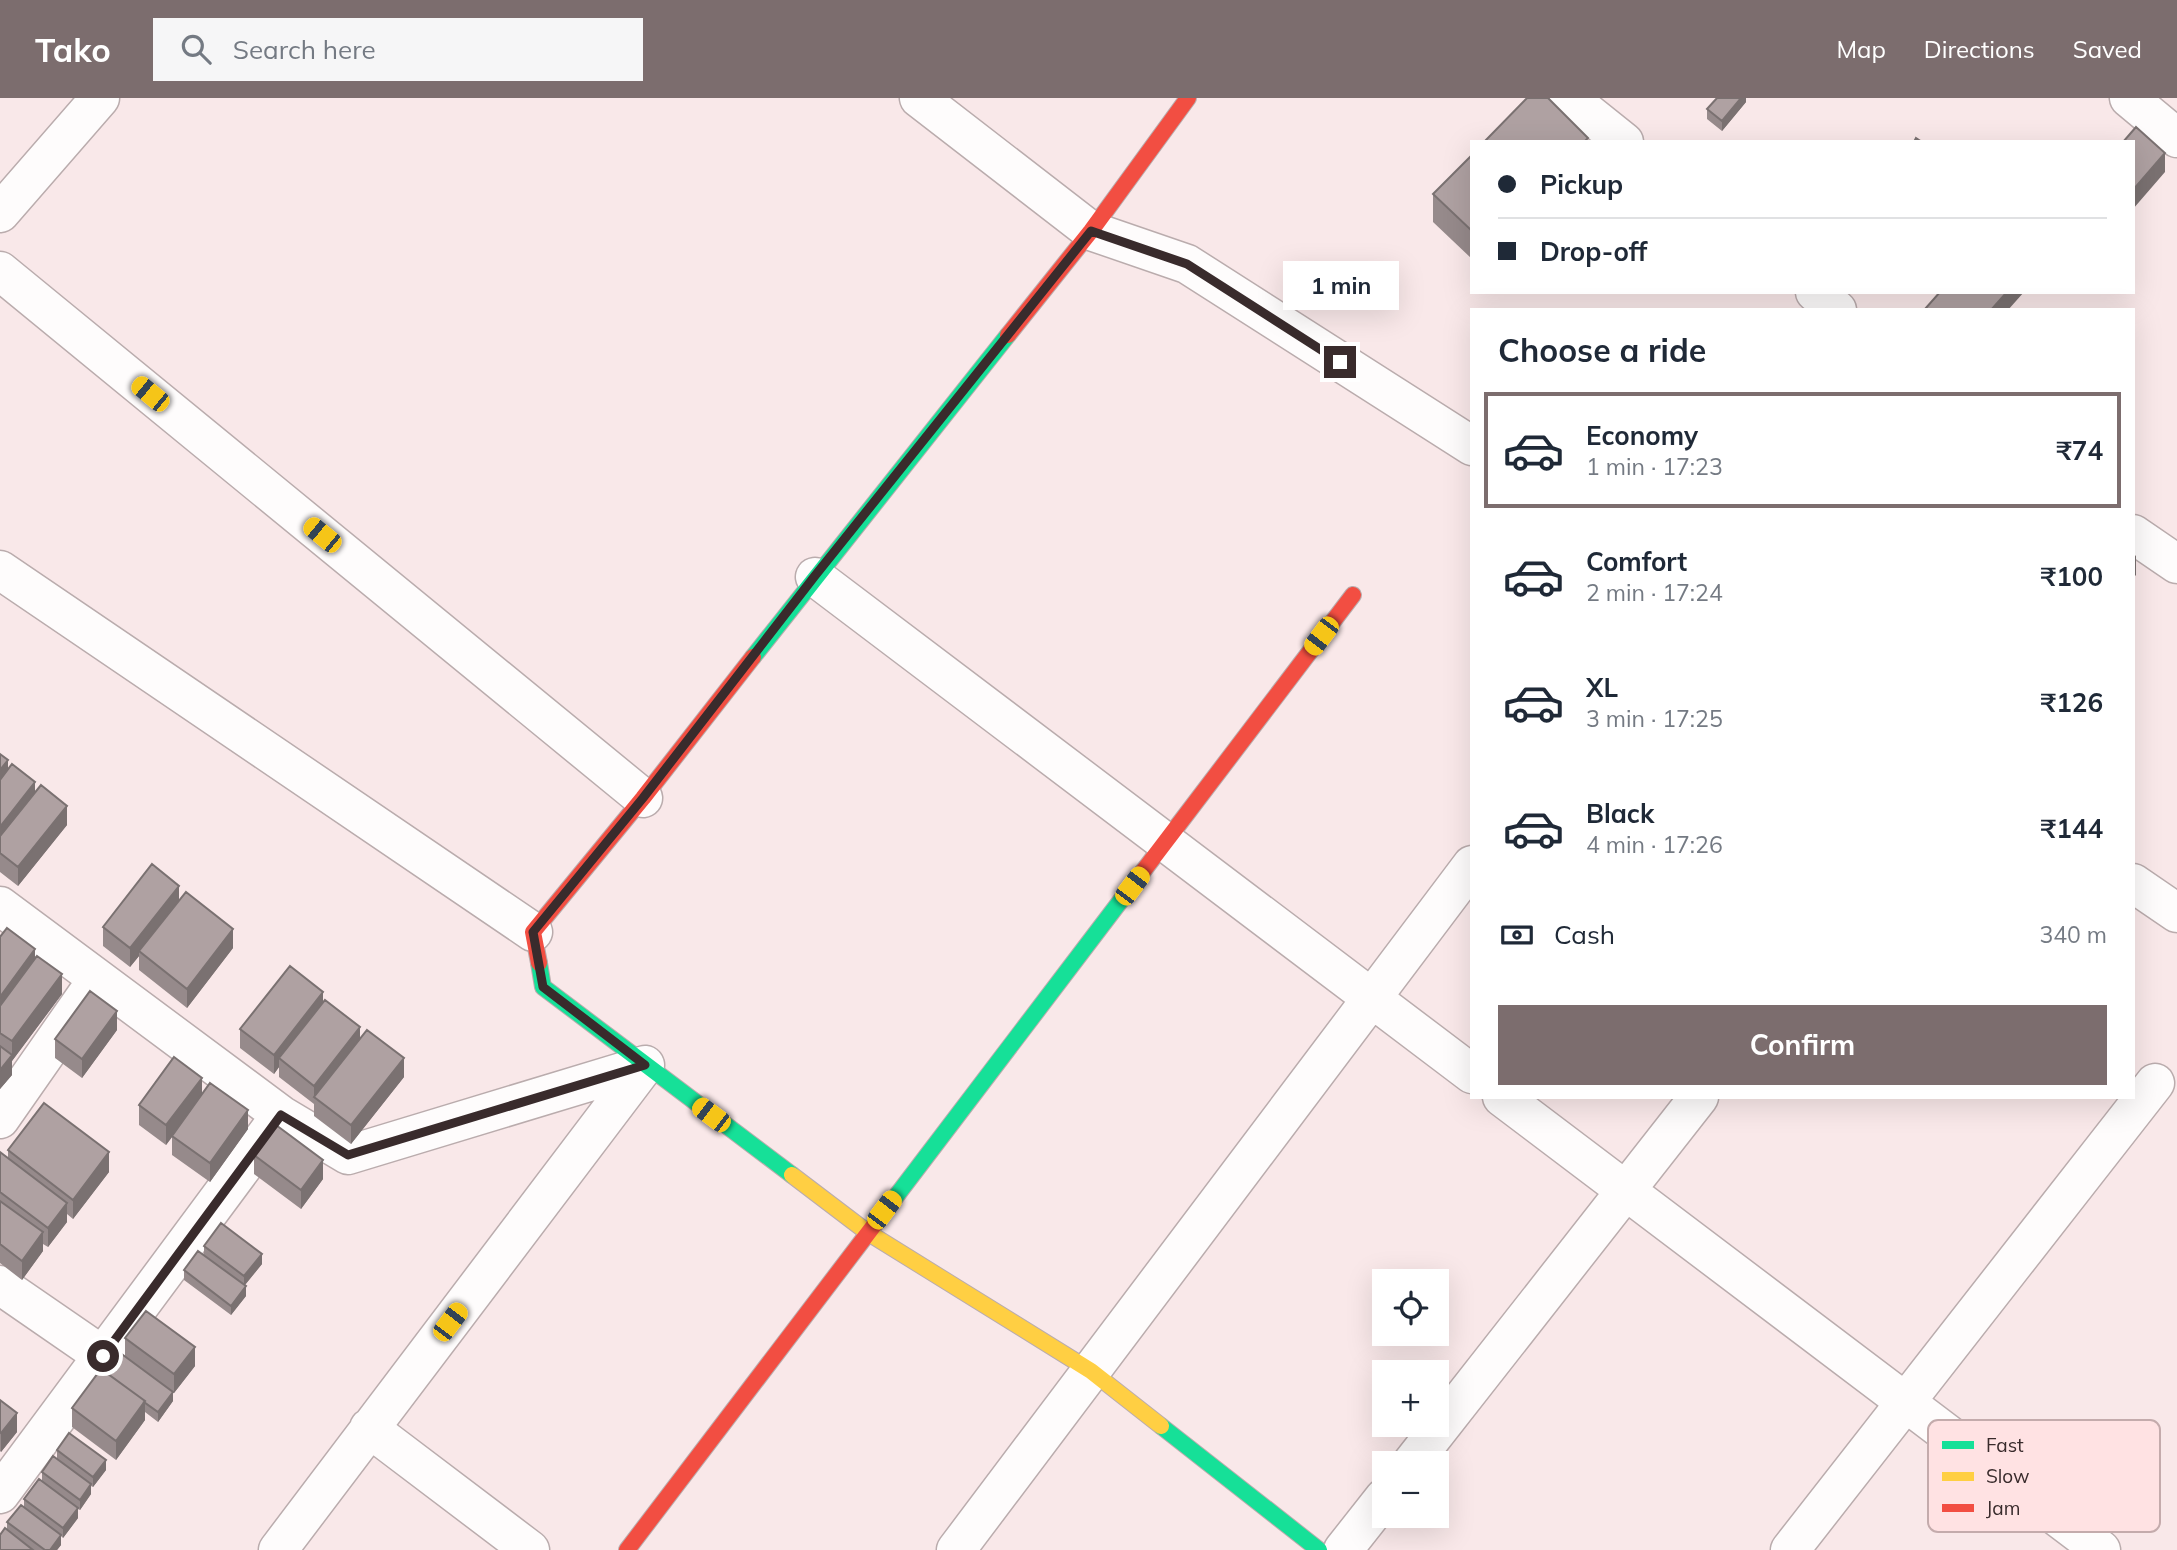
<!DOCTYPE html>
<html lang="en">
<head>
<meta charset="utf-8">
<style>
	body { margin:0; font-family:Mulish,sans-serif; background:#f6f6f7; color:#1f2937; height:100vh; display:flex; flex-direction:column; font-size:26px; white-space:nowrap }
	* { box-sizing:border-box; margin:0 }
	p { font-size:23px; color:#747a83 }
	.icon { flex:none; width:38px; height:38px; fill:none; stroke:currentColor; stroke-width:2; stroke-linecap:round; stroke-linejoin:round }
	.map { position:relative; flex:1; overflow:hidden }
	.panel { position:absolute; left:1470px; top:210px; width:665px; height:791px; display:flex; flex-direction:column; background:#fff; border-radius:0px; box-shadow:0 7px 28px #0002 }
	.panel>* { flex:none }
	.top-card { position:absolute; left:1470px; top:42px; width:665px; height:154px; border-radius:0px; box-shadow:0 7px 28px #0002; display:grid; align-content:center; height:154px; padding:0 28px; background:#fff }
	.tools { position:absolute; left:1372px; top:1171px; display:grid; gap:14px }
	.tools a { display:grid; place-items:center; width:77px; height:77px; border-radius:0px; background:#fff; box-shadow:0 7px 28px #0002; font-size:35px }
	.end { position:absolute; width:32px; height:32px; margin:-16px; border:9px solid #392b2c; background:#fff; box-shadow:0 0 0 4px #fff }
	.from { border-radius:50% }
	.bubble { position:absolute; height:49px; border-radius:0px; background:#fff; box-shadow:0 7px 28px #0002; font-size:23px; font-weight:700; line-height:49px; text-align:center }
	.car { position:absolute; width:21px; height:42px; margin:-21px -10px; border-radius:9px; box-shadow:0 0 5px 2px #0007; background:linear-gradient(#f5c518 24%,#345 0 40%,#f5c518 0 76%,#345 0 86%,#f5c518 0) }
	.top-card b { display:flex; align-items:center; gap:24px; height:66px; font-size:26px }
	.top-card b+b { border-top:2px solid #e0e1e3 }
	.top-card i { width:18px; height:18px; background:#1f2937 }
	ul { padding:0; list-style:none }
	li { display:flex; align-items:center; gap:21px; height:116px; margin:0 14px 10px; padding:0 14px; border:4px solid transparent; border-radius:0px }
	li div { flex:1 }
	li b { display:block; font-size:26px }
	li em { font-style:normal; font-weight:700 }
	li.active { border-color:#7c6d6e }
	li>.icon { width:63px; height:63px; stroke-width:1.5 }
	h2 { padding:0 28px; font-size:32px; line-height:84px }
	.pay { display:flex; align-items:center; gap:18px; height:77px; padding:0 28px; font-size:26px }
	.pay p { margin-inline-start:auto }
	.button { display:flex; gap:14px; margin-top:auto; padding:14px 28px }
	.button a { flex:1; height:80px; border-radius:0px; background:#7c6d6e; color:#fff; font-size:28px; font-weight:700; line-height:80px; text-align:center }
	header { display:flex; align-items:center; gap:42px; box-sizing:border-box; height:98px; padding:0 35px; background:#7c6d6e; color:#fff }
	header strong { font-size:33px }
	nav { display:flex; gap:38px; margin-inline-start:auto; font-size:24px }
	.search { width:490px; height:63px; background:#f6f6f7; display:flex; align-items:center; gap:18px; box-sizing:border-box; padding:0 24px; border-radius:0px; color:#747a83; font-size:26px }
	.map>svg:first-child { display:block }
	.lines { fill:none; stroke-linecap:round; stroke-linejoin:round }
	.street-casing { stroke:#baacad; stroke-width:41 }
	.fast-casing { stroke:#baacad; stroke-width:18 }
	.slow-casing { stroke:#baacad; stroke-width:18 }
	.jam-casing { stroke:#baacad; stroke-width:18 }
	.street { stroke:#fefcfc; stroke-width:38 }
	.fast { stroke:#16e098; stroke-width:16 }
	.slow { stroke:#ffcf43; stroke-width:16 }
	.jam { stroke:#f24e42; stroke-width:16 }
	.wall { fill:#968a8b }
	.shaded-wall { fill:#7a7171 }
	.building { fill:#afa1a2; stroke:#7a7171; stroke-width:2 }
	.route { stroke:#392b2c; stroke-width:9 }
	.key { fill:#ffe2e3; stroke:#c4abac; stroke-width:2 }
	.key-label { font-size:19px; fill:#392b2c }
</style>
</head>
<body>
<header>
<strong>Tako</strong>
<div class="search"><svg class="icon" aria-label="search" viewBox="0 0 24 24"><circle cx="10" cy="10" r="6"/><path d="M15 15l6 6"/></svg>Search here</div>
<nav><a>Map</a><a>Directions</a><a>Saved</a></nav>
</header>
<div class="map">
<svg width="2177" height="1452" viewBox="0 0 2177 1452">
	<rect width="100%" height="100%" fill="#f9e8e9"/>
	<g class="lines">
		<defs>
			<path id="street" d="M919 0 1091 133 1187 166 1472 348
				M1569 0 1624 44
				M2129 0 2177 40
				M0 115 100 0
				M0 173 643 700
				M1815 194 1837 212
				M2133 436 2177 466
				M0 472 533 834
				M815 479 1472 976
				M2133 785 2177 815
				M0 808 281 1017 348 1057 645 967
				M1502 999 2101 1452
				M0 1021 97 882
				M0 1187 103 1258
				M369 1330 530 1452
				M1412 1365 1699 999
				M0 1396 281 1017
				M278 1452 645 967
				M956 1452 1472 767
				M1343 1452 1384 1400
				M1790 1452 2155 985"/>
			<path id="fast" d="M753 559 1008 237
				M539 865 543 889 792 1077
				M875 1126 1125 797
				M1161 1328 1319 1452"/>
			<path id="slow" d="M792 1077 867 1134 1091 1273 1161 1328"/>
			<path id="jam" d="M1008 237 1091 133 1188 0
				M1125 797 1353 497
				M539 865 533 834 643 700 753 559
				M627 1452 875 1126"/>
		</defs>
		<use href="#street" class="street-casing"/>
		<use href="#fast" class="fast-casing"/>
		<use href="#slow" class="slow-casing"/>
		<use href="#jam" class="jam-casing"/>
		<use href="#street" class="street"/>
		<use href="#fast" class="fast"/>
		<use href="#slow" class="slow"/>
		<use href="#jam" class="jam"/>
	</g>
	<path class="wall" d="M1746 0V4L1722 33 1707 21V11Z
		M1472 57V161L1433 124V96Z
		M0 656 8 672 35 693 67 727 18 788 0 774Z
		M179 802 233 850 187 910 139 872V858L130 869 103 848V829Z
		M0 839 35 861 62 896 12 963V977L0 991Z
		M323 905 360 941 404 979 351 1046 314 1018V1006L279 979V969L274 976 240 950V931Z
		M117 932 82 980 55 960V941Z
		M202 997 248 1031 210 1084 172 1057V1039L166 1047 139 1027V1007Z
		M8 1052 109 1074 73 1121 67 1116V1124L48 1149 43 1146V1153L22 1182 0 1165V1054L8 1060Z
		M254 1057 323 1081 301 1111 254 1076Z
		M204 1148 262 1166 245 1187 246 1198 231 1217 184 1182V1172L204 1157Z
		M125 1240 195 1268 174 1295H173V1303L158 1324 145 1314V1322L116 1362 72 1329V1310L104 1273 125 1258Z
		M0 1302 17 1334 1 1354 0 1353Z
		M57 1352 106 1372 93 1389 91 1388V1396L80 1412 78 1411V1420L63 1440 61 1438V1447L57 1452H0V1437L7 1432V1424L24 1409V1401L42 1383V1374L57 1360Z"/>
	<path class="shaded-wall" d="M1741 0H1746V4L1722 33V23Z
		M2165 55V74L2133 111V92Z
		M2007 194H2024L2008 212H1991Z
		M2136 457V477L2133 480V461Z
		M8 662V681L0 691V672Z
		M35 684V703L0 748V729Z
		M67 708V727L18 788V769Z
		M179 788V807L139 853V858L130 869V850Z
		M233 831V850L187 910V891Z
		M35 851V870L0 918V899Z
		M62 876V896L12 963V943Z
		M323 894V913L279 960V969L274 976V957Z
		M117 913V932L82 980V961Z
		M360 929V948L314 999V1007V988Z
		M12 957V977L0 991V972Z
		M404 960V979L351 1046V1027Z
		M202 980V999L166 1047V1027Z
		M248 1012V1031L210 1084V1065Z
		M109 1054V1074L73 1121V1102Z
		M323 1062V1081L301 1111V1092Z
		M67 1105V1124L48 1149V1130Z
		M43 1134V1153L22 1182V1163Z
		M262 1156V1166L244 1188V1178Z
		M246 1188V1198L231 1217V1208Z
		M195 1249V1268L174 1295V1276Z
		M173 1294V1303L158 1324V1314Z
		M145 1303V1322L116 1362V1343Z
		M17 1315V1334L1 1354V1335Z
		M106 1362V1372L93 1389V1379Z
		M91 1386V1396L80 1412V1402Z
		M78 1410V1420L63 1440V1430Z
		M61 1437V1447L57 1452H50Z"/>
	<path class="building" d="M1527 0H1548L1588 40 1584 44H1484Z
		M1717 0H1741L1722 23 1707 11Z
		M2136 29 2165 55 2133 92V44H2123Z
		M1916 40 1922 44H1914Z
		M1472 57V133L1433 96Z
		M1940 194H2007L1991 212H1926L1925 211Z
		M0 656 8 662 0 672Z
		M12 666 35 684 0 729V682Z
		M41 687 67 708 18 769 0 755V738Z
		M152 766 179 788 130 850 103 829Z
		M186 794 233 831 187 891 139 853Z
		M7 830 35 851 0 899V839Z
		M37 858 62 876 12 943 0 935V908Z
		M290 868 323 894 274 957 240 931Z
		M90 893 117 913 82 961 55 941Z
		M325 902 360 929 314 988 279 960Z
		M367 932 404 960 351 1027 314 999Z
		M0 948 12 957 0 972Z
		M174 959 202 980 166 1027 139 1007Z
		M210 985 248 1012 210 1065 172 1038Z
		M44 1005 109 1054 73 1102 8 1052Z
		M276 1027 323 1062 301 1092 254 1057Z
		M0 1054 67 1105 48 1130 0 1094Z
		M0 1103 43 1134 22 1163 0 1146Z
		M221 1125 262 1156 244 1178 204 1148Z
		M198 1153 246 1188 231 1208 184 1172Z
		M146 1213 195 1249 174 1276 125 1240Z
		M119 1254 173 1294 158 1314 144 1304 145 1303 104 1273Z
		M101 1271 145 1303 116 1343 72 1310Z
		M0 1302 17 1315 1 1335 0 1334Z
		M69 1335 106 1362 93 1379 57 1352Z
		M53 1358 91 1386 80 1402 42 1374Z
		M39 1381 78 1410 63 1430 24 1401Z
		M21 1407 61 1437 50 1452H45L7 1424Z
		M5 1430 33 1452H1L0 1451V1437Z"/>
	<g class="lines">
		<path class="route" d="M103 1258 281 1017 348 1057 645 967 543 889 533 834 643 700 814 479 1091 133 1187 166 1340 264"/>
	</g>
	<rect x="1928" y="1322" width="232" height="112" rx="10" class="key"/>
	<rect x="1942" y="1343" width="32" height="8" fill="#16e098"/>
	<rect x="1942" y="1374" width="32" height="9" fill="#ffcf43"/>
	<rect x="1942" y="1406" width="32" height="8" fill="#f24e42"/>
	<g class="key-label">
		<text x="1986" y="1354">Fast</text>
		<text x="1986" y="1385">Slow</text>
		<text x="1986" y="1417">Jam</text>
	</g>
</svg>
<div class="tools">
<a><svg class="icon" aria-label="locate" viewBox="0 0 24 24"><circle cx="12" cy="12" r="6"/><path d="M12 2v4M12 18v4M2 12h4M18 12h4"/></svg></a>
<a>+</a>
<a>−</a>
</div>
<i class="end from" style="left:103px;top:1258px"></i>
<i class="end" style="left:1340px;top:264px"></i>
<div class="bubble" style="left:1283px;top:163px;width:116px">1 min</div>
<i class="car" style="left:150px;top:296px;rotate:309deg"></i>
<i class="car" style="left:322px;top:437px;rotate:309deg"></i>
<i class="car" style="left:1321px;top:538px;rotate:217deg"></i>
<i class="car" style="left:1132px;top:788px;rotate:37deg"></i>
<i class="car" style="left:711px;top:1017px;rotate:307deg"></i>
<i class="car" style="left:884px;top:1112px;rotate:37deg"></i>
<i class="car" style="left:450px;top:1224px;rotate:37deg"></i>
<div class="top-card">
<b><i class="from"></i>Pickup</b>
<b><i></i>Drop-off</b>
</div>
<section class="panel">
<h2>Choose a ride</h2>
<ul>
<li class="active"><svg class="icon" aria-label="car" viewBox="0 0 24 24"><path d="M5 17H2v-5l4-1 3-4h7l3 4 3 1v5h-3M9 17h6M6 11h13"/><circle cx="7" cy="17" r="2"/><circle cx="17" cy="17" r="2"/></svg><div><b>Economy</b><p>1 min · 17:23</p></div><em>₹74</em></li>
<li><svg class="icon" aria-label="car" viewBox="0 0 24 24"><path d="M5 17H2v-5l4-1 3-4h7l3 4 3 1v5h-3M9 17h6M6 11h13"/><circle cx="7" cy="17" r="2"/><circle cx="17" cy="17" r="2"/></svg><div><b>Comfort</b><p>2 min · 17:24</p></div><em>₹100</em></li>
<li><svg class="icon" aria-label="car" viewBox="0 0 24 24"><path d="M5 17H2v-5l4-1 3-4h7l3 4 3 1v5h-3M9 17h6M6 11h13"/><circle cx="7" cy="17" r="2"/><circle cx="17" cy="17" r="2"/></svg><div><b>XL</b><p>3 min · 17:25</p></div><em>₹126</em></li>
<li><svg class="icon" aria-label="car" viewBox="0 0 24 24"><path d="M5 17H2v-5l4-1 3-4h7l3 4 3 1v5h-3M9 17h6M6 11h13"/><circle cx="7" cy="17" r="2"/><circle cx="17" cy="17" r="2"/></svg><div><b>Black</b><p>4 min · 17:26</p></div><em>₹144</em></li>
</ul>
<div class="pay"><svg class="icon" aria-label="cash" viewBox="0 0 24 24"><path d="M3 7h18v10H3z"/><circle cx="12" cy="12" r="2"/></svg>Cash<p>340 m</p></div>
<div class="button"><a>Confirm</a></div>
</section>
</div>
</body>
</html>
